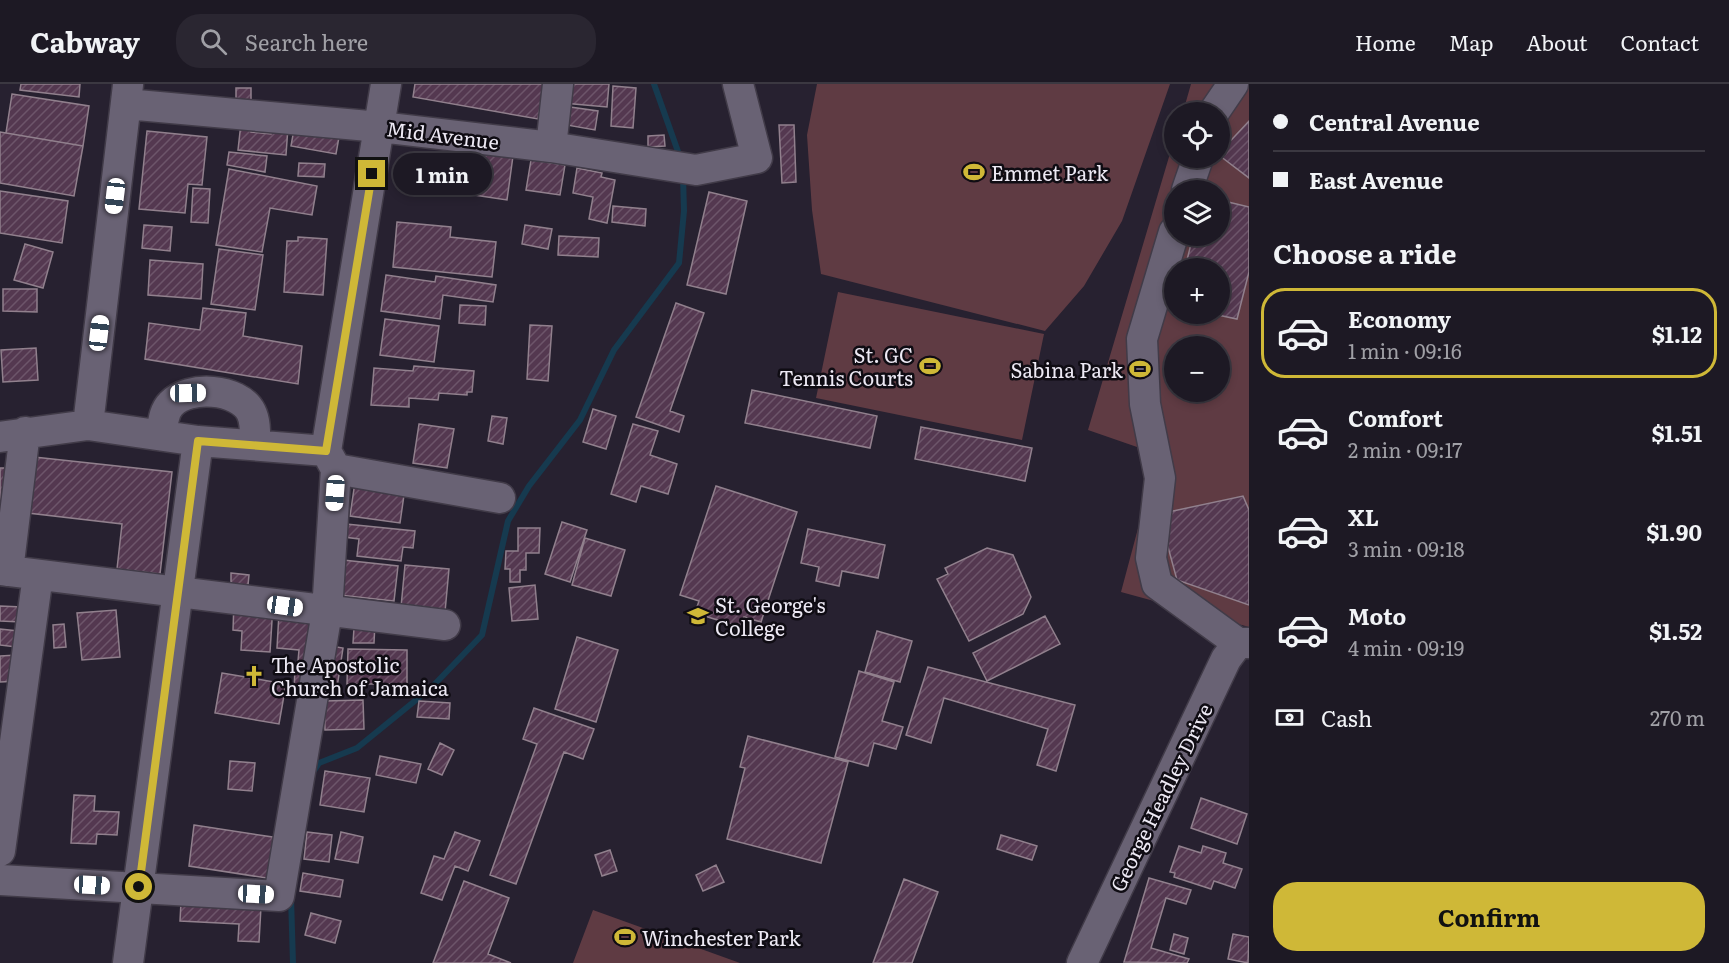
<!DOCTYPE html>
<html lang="en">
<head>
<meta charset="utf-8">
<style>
	body { margin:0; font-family:Literata,serif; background:#2a2631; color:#f1f3f6; height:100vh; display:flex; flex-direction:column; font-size:22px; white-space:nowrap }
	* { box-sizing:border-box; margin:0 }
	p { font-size:20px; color:#a0a0a6 }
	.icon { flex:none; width:33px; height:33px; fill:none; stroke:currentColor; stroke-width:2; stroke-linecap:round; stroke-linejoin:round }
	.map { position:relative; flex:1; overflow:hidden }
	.sheet { display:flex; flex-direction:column; background:#1d1924; width:480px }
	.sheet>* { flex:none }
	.top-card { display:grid; align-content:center; height:132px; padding:0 24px; background:#1d1924 }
	.fabs { position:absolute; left:1164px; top:18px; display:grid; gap:12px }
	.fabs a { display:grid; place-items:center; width:66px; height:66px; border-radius:50%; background:#1d1924; box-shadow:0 3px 9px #0003,0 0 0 2px #3b3841; font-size:30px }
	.end { position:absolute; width:27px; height:27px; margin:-14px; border:8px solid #cfb837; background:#111; box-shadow:0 0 0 3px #111 }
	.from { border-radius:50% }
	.bubble { position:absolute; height:42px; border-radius:21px; background:#1d1924; box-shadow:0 3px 9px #0003,0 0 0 2px #3b3841; font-size:20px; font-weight:700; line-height:42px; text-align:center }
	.car { position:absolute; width:18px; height:36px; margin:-18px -9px; border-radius:8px; box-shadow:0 0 4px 2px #0007; background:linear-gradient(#fff 24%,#345 0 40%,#fff 0 76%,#345 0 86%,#fff 0) }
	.top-card b { display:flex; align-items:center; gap:21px; height:57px; font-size:22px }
	.top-card b+b { border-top:2px solid #3b3841 }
	.top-card i { width:15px; height:15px; background:#f1f3f6 }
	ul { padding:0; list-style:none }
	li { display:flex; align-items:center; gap:18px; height:90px; margin:0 12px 9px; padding:0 12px; border:3px solid transparent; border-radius:24px }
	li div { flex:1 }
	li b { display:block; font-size:22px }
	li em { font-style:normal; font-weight:700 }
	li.current { border-color:#cfb837 }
	li>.icon { width:54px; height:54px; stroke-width:1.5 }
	h2 { padding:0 24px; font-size:27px; line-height:72px }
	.pay { display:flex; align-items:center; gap:15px; height:66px; padding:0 24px; font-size:22px }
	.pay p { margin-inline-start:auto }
	.action { display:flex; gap:12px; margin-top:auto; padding:12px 24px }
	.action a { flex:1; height:69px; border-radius:24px; background:#cfb837; color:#111; font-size:24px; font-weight:700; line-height:69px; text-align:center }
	header { display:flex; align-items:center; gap:36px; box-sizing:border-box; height:84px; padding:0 30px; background:#1d1924; border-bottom:2px solid #3b3841 }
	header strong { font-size:28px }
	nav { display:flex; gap:33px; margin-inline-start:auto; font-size:21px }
	.search { width:420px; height:54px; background:#2a2631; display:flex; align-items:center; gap:15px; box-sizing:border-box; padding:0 21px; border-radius:24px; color:#a0a0a6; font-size:22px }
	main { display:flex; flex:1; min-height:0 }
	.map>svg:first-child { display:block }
	.pitch { fill:#5f3b43; fill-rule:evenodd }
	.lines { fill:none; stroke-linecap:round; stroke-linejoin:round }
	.stream { stroke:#163a4f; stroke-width:6 }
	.building { fill:url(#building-hatch); stroke:#91808d; stroke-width:1.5 }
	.minor-casing { stroke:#413b48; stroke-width:33 }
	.minor { stroke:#696274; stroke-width:30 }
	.route { stroke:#cfb837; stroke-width:8 }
	.labels { text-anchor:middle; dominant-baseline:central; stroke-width:5; stroke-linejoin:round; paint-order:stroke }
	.street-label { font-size:20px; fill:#ede9f4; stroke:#0f0c13 }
	.poi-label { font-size:20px; fill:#ede9f4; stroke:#0f0c13; text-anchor:start }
</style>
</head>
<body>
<header>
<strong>Cabway</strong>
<div class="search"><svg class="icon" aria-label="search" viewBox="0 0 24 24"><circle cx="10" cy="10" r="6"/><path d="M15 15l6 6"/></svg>Search here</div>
<nav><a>Home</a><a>Map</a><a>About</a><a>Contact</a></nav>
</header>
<main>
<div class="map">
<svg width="1249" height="879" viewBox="0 0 1249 879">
	<defs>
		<pattern id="building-hatch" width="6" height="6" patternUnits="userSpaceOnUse" patternTransform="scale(1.5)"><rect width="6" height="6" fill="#543850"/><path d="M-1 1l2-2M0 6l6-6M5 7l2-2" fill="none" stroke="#6d556a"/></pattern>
	</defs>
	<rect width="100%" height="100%" fill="#272130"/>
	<path class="pitch" d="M817 0H1170L1122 137 1084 202 1045 247 821 190 812 126 807 51Z
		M1191 0H1249V543L1121 508 1148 407 1137 363 1088 346 1174 56V74H1220V28H1183ZM1174 106H1220V152H1174ZM1174 184H1220V230H1174ZM1174 262H1220V308H1174Z
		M838 208 1044 250 1022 356 816 314Z
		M593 826 740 879H573Z"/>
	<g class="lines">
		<path class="stream" d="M654 0 681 76
			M313 688 319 679 357 664 432 603 482 551 508 437 529 402 580 336 614 266 679 179 684 127 683 92
			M291 813 293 879"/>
	</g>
	<path class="building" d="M21 0H80L79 13 20 6Z
		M415 0H544L538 35 413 13Z
		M565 0H609L607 23 563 19Z
		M613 2 636 4 633 44 611 42Z
		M236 4H251V16H236Z
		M12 10 89 22 83 62 6 49Z
		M563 22 598 27 595 46 561 40Z
		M1249 37V94L1220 72V68Z
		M241 39 252 40 251 48 271 50 272 42 288 43 286 71 238 66Z
		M779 41H794L796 98 782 99Z
		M294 45 339 53 336 70 291 62Z
		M147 47 207 53 202 101 188 100 185 129 139 125Z
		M0 48 83 62 74 112 0 99Z
		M664 51 665 62 648 63V52Z
		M468 65 513 72 507 116 461 109 463 96H467Z
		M229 68 267 72 265 88 227 81Z
		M531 76 565 81 560 111 526 106Z
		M299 79 325 80 324 93 298 92Z
		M397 80 416 83 414 98 394 95Z
		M577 84 602 89 601 93 615 96 607 139 589 135 593 113 573 109Z
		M229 85 317 102 312 131 270 124 262 168 216 161Z
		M193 104 210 105 208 139 191 138Z
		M0 107 68 117 62 159 0 149Z
		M709 108 747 117 726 210 687 201Z
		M1220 116 1249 123V188L1237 235 1213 230H1220V184H1185L1193 152H1220Z
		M613 122 646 125 645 142 612 138Z
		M397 138 451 143 450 153 496 158 492 193 393 183Z
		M144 141 172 143 170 167 142 164Z
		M525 141 552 145 548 165 522 160Z
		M559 152 599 154 598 173 558 171Z
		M298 153 327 155 323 211 284 208 287 157H298Z
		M25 160 53 168 43 204 14 196Z
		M219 165 263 171 255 226 211 220Z
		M150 176 203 180 201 215 148 211Z
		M386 191 435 198 436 192 496 201 493 218 443 211 440 235 381 227Z
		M3 205H37V228L3 227Z
		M676 219 704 229 670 327 684 332 679 348 636 333Z
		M460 221 486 222 485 241 459 239Z
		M203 224 246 229 243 252 302 262 298 300 145 275 149 239 200 246Z
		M385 235 439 242 434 278 380 271Z
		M530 241 552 242 548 297 527 295Z
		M36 264 38 296 3 298 1 266Z
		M414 282 474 287 472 308H467V311L439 309 438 316 409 314V323L371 321 374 284 413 287Z
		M752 306 877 332 870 364 745 339Z
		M593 325 616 332 606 365 583 358Z
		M492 332 507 334 503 360 488 357Z
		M419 340 454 345 447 384 413 379Z
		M633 340 658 347 650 371 677 380 668 410 641 402 636 418 611 410Z
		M921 343 1032 364 1025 397 915 375Z
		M34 373 172 388 160 490 117 485 122 440 28 429Z
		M0 384H6L0 433Z
		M355 398 405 404 400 439 350 432Z
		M716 402 797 428 761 538 744 533 740 543 695 529 699 517 680 511Z
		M1243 412 1249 426V521L1177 496 1159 430Z
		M562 438 587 446 570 498 545 490Z
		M346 440 415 447 413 464 403 463 401 477 357 472 359 455 344 453Z
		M518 444H540L539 469H526V486H520V498H510V485H505L506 467H518Z
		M808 445 885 461 878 494 842 487 839 502 816 497 819 483 801 479Z
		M585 454 625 466 611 512 572 501Z
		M987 464 1013 471 1031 513 1023 530 969 557 937 495 948 490 945 484Z
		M343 476 398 482 394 517 339 511Z
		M405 481 449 485 445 528 401 523Z
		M231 489 249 491 248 501 231 500Z
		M535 501 538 535 512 537 509 504Z
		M234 518 273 521 270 568 241 566 242 547 233 546Z
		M0 522 22 523 21 538 0 537Z
		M116 526 120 573 82 576 77 529Z
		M279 529 312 531 311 577H298L299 566 277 564Z
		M1045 532 1060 560 987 597 973 569Z
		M375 539 374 559H353L354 544Z
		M64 540 66 563 54 564 53 541Z
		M0 545 18 547 16 563 0 561Z
		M877 547 912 557 900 598 865 588Z
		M577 553 618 566 596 638 555 625Z
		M325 561 343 564 336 610 318 607Z
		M348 565 407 566V600H347Z
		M17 571 19 597 0 598V572Z
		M928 583 1075 621 1056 687 1037 681 1048 645 944 614 931 659 906 651Z
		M295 585 306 586V606H294Z
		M859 587 894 598 882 637 903 643 896 665 874 659 868 682 835 673Z
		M222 589 286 600 279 640 215 629Z
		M363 616 364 645 325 646 324 617Z
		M419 617 450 619 449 635 417 633Z
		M534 624 594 645 583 675 564 668 516 800 490 791 537 660 523 655Z
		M748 652 848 678 821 779 727 755 745 684 740 683Z
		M440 659 454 666 442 691 428 685Z
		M380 672 421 680 416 699 376 691Z
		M230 677 255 679 252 707 228 705Z
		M325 687 370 694 364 728 320 721Z
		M74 711 95 712 94 727 119 728 117 751 97 750 96 760 71 759Z
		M1201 714 1247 730 1237 760 1191 744Z
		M194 741 279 754 273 795 189 782Z
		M307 748 332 751 329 778 304 775Z
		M341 748 363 753 358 779 335 775Z
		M455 748 480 757 468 787 455 782 442 816 421 809 434 772 444 775Z
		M1001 751 1037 762 1032 776 997 765Z
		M1179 762 1201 769 1203 762 1226 769 1223 779 1242 785 1235 804 1214 797 1211 805 1174 793 1175 789 1170 788Z
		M610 766 617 787 602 792 595 771Z
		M716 781 724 798 703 807 696 791Z
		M303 789 343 796 340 813 300 807Z
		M1149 794 1191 806 1186 820 1166 814 1151 864 1189 875 1187 879 1124 878Z
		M904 795 938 808 912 879H873Z
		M464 797 509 814 488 870 511 879H433Z
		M181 818 261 823 259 858 238 857 239 840 180 837Z
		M311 829 341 837 335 859 305 851Z
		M1174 850 1188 854 1184 870 1170 866Z
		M1233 850 1249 853 1248 879 1228 875Z"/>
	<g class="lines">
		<defs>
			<path id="minor" d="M126 20 380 43 551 63 696 86 757 74 738 0
				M1214 28 1233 0
				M551 63 558 0
				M1187 106 1198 74
				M1174 148 1142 255 1145 320 1160 394 1151 474 1157 500 1238 559
				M88 341 128 1
				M161 351C163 341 163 328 171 320 188 301 239 304 251 328 256 338 255 350 255 361
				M0 353 88 341 198 357 326 367
				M326 367 386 0
				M326 367 336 385 500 414
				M0 486 445 541
				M8 487 25 348
				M0 767 38 491
				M0 796 279 812 327 528 336 385
				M128 879 198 357
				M1082 879 1226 575 1238 559H1249"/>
		</defs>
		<use href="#minor" class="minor-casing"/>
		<use href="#minor" class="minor"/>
	</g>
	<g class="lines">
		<path class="route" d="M139 803 198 357 326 367 372 90"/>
	</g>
	<defs>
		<symbol id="stadium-bare" viewBox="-9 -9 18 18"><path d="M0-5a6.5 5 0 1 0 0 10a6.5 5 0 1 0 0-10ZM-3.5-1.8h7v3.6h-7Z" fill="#cfb837" stroke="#0f0c13" stroke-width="2.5" paint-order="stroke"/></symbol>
		<symbol id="school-bare" viewBox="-9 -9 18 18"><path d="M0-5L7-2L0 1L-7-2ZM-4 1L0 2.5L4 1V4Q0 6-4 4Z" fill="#cfb837" stroke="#0f0c13" stroke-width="2.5" paint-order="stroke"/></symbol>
		<symbol id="church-bare" viewBox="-9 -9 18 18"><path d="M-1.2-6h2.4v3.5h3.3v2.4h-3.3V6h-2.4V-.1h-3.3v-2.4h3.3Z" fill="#cfb837" stroke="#0f0c13" stroke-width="2.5" paint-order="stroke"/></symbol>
	</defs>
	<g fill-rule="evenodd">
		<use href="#stadium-bare" x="959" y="73" width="30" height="30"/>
		<use href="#stadium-bare" x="915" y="267" width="30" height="30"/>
		<use href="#stadium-bare" x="1125" y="270" width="30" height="30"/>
		<use href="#school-bare" x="683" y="517" width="30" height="30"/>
		<use href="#church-bare" x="239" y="577" width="30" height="30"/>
		<use href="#stadium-bare" x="610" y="838" width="30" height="30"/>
	</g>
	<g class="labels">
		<g class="street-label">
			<text transform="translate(443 50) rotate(7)">Mid Avenue</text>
			<text transform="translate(1160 713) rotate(-64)">George Headley Drive</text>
		</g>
		<g class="poi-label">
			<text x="991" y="88">Emmet Park</text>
			<text x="913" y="270" text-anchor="end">St. GC<tspan x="913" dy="23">Tennis Courts</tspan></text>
			<text x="1123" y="285" text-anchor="end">Sabina Park</text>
			<text x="715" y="520">St. George's<tspan x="715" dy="23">College</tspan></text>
			<text x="271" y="580">The Apostolic<tspan x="271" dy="23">Church of Jamaica</tspan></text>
			<text x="642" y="853">Winchester Park</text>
		</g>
	</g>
</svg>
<div class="fabs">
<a><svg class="icon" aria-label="locate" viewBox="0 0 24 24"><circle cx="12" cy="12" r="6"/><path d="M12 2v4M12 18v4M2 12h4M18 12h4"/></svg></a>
<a><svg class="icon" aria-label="layers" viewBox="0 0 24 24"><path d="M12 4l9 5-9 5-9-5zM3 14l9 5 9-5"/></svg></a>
<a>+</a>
<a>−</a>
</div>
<i class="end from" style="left:139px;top:803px"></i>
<i class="end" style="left:372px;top:90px"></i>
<div class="bubble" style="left:393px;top:69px;width:99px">1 min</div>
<i class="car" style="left:115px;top:112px;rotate:187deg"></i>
<i class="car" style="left:99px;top:249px;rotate:7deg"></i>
<i class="car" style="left:188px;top:309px;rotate:89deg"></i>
<i class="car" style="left:335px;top:409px;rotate:184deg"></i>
<i class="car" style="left:285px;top:522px;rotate:98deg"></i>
<i class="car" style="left:92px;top:801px;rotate:93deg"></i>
<i class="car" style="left:256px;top:810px;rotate:93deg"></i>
</div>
<section class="sheet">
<div class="top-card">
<b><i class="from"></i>Central Avenue</b>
<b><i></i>East Avenue</b>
</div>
<h2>Choose a ride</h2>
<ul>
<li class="current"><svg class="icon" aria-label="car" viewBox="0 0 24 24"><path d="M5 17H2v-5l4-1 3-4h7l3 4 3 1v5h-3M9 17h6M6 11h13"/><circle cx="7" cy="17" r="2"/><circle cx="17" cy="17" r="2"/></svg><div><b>Economy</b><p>1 min · 09:16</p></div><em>$1.12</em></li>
<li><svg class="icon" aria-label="car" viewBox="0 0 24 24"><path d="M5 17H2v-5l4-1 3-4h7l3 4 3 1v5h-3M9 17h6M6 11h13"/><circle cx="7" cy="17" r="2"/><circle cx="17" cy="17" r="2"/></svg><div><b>Comfort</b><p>2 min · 09:17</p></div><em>$1.51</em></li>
<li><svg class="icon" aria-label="car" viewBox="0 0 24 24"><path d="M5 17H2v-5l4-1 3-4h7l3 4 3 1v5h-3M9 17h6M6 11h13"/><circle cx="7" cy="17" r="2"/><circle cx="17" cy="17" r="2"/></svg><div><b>XL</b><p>3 min · 09:18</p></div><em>$1.90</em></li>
<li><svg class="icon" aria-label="car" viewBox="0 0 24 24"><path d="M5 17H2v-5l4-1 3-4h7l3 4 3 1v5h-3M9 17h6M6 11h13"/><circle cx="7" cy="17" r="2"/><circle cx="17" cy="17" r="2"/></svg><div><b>Moto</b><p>4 min · 09:19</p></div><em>$1.52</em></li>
</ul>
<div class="pay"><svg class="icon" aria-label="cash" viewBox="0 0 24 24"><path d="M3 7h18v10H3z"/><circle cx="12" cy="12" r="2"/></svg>Cash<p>270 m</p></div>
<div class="action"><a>Confirm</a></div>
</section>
</main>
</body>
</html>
